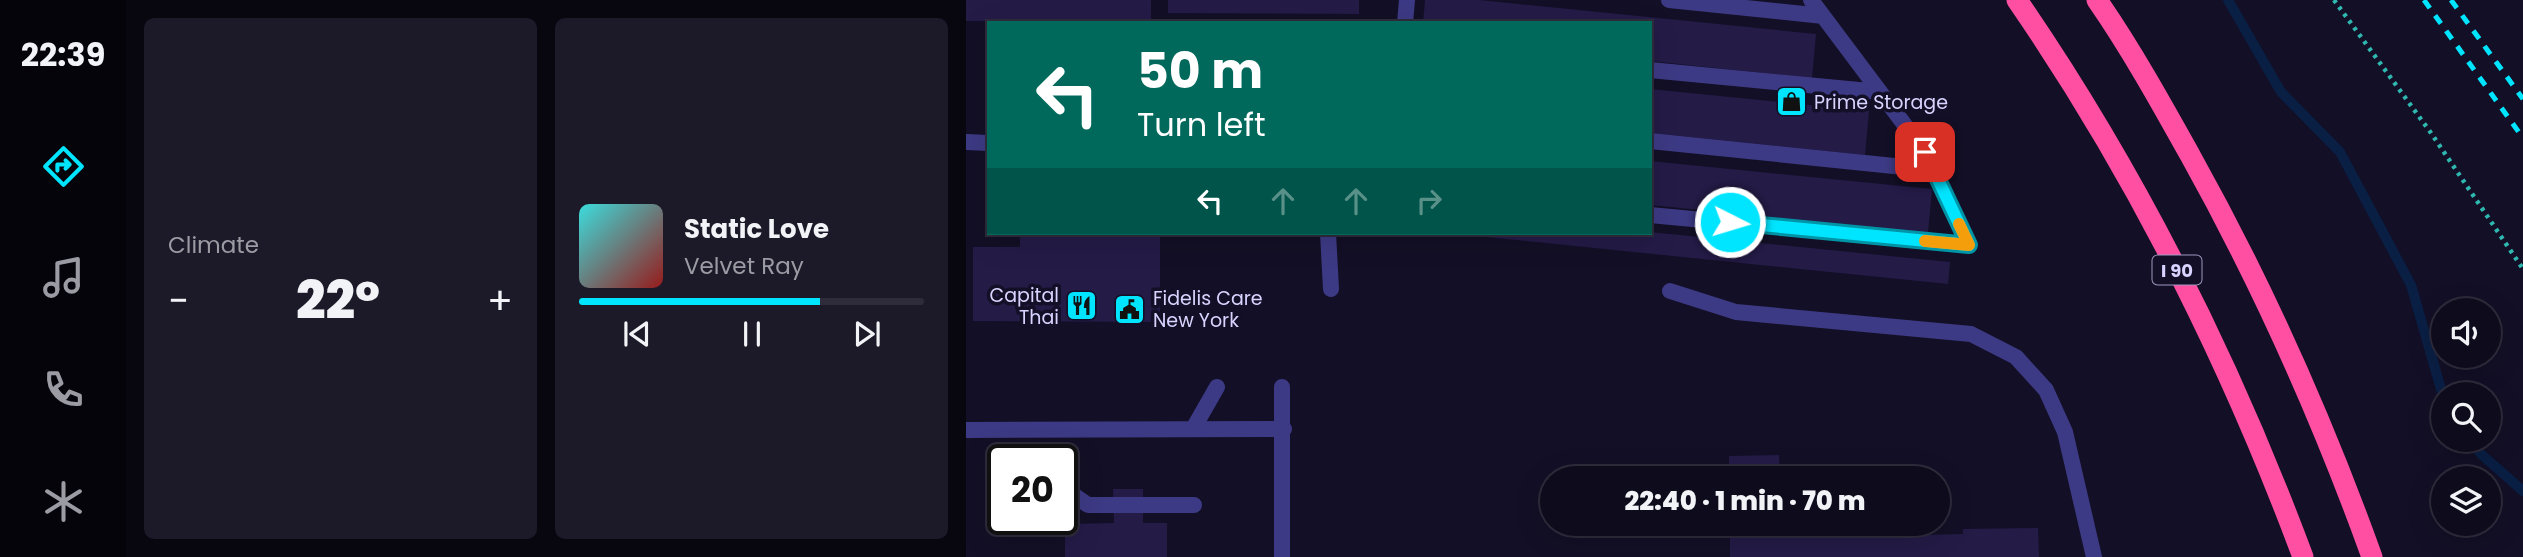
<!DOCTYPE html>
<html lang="en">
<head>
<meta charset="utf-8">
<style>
	:root { --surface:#0e0b1c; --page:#1c1929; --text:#f1f3f6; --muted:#9b9ba3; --line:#2e2b3b; --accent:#00e5ff }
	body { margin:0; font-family:Poppins,sans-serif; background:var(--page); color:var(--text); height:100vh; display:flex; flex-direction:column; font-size:26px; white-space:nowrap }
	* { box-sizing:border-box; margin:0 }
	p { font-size:23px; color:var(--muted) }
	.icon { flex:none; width:38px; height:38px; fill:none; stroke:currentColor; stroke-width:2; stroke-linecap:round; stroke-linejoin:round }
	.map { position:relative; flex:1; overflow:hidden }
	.panel { display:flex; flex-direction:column; gap:18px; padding:18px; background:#08060f; width:840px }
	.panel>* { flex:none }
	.guide { position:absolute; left:21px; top:21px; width:665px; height:214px; border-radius:0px; box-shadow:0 7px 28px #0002,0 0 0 2px var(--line); background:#00695c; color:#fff; overflow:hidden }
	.tools { position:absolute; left:1465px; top:298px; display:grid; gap:14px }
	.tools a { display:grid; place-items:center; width:70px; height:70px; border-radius:50%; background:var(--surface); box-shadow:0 7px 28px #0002,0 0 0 2px var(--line); font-size:35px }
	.speed { position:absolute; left:21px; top:444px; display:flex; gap:14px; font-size:35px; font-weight:700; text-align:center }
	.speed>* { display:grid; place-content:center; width:91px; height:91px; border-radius:50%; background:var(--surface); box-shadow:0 7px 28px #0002,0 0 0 2px var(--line); line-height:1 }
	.speed .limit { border:4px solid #111; border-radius:10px; background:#fff; color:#111 }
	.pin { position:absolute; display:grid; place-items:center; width:60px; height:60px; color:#fff; margin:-30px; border-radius:14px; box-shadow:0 4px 10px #0006 }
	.me { position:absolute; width:77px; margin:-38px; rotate:95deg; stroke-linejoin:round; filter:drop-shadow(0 0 5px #0008) }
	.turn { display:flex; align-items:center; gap:24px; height:147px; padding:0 35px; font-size:32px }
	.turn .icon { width:91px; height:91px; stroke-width:2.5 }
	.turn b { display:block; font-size:49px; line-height:60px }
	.lanes { display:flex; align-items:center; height:66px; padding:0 35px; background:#0003; justify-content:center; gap:35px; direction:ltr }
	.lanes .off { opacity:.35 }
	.big { font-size:52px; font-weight:800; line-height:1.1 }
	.panel .widget { flex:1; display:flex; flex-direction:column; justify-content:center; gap:10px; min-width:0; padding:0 24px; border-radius:10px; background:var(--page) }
	.song { display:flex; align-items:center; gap:21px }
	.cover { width:84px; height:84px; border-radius:10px; background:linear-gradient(135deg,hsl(180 70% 55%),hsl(0 70% 35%)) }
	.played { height:7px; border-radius:4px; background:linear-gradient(90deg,var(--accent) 70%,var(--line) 70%) }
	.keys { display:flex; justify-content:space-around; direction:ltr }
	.heat { display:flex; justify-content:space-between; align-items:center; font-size:38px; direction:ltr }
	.panel .tiles { flex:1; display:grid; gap:18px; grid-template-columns:repeat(2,1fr) }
	.trip { position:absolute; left:574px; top:466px; width:410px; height:70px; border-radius:35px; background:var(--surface); box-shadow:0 7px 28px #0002,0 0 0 2px var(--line); font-weight:800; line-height:70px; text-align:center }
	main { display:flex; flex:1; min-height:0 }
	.menu { display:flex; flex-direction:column; width:126px; justify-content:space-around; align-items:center; background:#06040b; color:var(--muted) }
	.menu .icon { width:49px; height:49px }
	.menu .current { color:var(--accent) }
	.menu b { font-size:32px; color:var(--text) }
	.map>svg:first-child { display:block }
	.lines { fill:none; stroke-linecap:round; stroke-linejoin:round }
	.stream { stroke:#0a1f44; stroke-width:10 }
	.building { fill:#241b47 }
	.path { stroke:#2fb8b0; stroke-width:4.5; stroke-dasharray:3.5 5; stroke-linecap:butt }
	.lane { stroke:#3d3a85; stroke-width:16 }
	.highway { stroke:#ff4fa3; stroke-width:21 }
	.rail { stroke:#00e5ff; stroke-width:5; stroke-dasharray:10 9; stroke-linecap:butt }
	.route-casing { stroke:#0095a6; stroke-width:18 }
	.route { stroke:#00e5ff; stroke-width:12 }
	.slow { stroke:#f59e0b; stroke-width:12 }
	.labels { text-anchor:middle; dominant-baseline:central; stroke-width:7; stroke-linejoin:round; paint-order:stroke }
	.shield { fill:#130f26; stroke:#9e99be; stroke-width:2 }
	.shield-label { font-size:18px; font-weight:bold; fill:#d9d4ff }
	.poi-label { font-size:19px; fill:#d9d4ff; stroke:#130f26; text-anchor:start }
</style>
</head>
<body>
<main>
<nav class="menu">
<b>22:39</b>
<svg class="icon current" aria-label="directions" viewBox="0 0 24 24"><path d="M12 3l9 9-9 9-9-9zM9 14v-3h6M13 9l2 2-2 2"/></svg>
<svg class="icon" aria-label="music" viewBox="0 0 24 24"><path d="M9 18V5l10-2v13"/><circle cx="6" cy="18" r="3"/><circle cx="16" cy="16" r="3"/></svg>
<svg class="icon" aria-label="phone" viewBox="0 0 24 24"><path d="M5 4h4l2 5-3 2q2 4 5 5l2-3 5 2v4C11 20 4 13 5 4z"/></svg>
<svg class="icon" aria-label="climate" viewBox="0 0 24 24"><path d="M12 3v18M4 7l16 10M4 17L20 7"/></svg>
</nav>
<section class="panel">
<div class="tiles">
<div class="widget"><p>Climate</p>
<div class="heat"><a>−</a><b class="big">22°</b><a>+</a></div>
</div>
<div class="widget">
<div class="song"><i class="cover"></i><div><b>Static Love</b><p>Velvet Ray</p></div></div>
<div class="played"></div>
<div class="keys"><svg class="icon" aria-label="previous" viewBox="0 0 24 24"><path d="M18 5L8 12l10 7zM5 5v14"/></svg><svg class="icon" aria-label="pause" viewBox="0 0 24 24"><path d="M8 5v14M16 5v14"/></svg><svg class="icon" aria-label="next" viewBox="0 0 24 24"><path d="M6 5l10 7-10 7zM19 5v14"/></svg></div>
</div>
</div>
</section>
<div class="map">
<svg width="1557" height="557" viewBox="0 0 1557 557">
	<rect width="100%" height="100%" fill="#130f26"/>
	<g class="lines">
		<path class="stream" d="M1262,0L1315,92L1374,152L1445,285L1477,396
			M1502,439L1516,455L1557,491"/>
	</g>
	<path class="building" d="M0,0H185V20L0,21Z
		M202,0H393V14L202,13Z
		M459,0H513L850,34L846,78L684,61V23H457Z
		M684,89L903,111L899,155L684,133Z
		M684,161L966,189L962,233L684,205Z
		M684,232L984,262L982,284L520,237V233Z
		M54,233H194V322L7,321V247H54Z
		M813,455L814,478H763V456Z
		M147,489H177V523H201V557H99V524L148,523Z
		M764,523H815L816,538L997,534V529L1072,528L1073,557H764Z"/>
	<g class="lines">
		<path class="path" d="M1368,0L1465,133L1557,269"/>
		<path class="lane" d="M703,0L857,16
			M439,23L441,0
			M684,70L914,92
			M684,141L967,170
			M0,142L23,143
			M684,215L1003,245L959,152L845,0
			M362,233L365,289
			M704,291L770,312L1005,334L1050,357L1080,390L1099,432L1128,557
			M316,387V557
			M227,429L251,387
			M0,430L318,429
			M96,487L122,505H228"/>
		<path class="highway" d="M1051,0C1170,173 1264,361 1337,557
			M1131,0C1165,49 1195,103 1224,155C1296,284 1356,418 1406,557"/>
		<path class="rail" d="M1458,0L1557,138
			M1485,0L1557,99"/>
	</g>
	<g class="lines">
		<defs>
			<path id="route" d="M764,222L1003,245L959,152"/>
		</defs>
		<use href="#route" class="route-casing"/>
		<use href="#route" class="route"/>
		<path class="slow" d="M959,241L1003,245L993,224"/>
	</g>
	<defs>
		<symbol id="shop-square" viewBox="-11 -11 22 22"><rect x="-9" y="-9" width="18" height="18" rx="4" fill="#00e5ff" stroke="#130f26"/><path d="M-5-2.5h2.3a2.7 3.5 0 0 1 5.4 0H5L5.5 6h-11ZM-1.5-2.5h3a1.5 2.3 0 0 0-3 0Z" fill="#111"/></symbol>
		<symbol id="restaurant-square" viewBox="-11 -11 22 22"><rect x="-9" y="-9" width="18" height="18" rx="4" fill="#00e5ff" stroke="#130f26"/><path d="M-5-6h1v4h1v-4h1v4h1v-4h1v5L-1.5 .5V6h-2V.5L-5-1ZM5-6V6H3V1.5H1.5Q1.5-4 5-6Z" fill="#111"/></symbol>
		<symbol id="civic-square" viewBox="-11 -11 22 22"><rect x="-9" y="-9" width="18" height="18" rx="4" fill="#00e5ff" stroke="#130f26"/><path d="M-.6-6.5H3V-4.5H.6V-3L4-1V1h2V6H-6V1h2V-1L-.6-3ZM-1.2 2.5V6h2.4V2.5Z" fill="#111"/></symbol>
	</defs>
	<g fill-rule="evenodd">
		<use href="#shop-square" x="808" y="84" width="35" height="35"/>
		<use href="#restaurant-square" x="98" y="288" width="35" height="35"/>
		<use href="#civic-square" x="146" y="292" width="35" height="35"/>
	</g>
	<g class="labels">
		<rect class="shield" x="1186.5" y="255.5" width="49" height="29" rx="5"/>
		<g class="shield-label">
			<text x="1211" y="270">I 90</text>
		</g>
		<g class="poi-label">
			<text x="848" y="102">Prime Storage</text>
			<text x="93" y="295" text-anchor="end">Capital<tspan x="93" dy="22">Thai</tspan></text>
			<text x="187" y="298">Fidelis Care<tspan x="187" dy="22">New York</tspan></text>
		</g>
	</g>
</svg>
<div class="tools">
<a><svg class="icon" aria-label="sound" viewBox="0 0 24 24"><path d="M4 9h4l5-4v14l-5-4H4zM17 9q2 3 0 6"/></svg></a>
<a><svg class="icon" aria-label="search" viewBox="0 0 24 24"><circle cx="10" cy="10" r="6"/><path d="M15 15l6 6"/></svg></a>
<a><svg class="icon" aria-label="layers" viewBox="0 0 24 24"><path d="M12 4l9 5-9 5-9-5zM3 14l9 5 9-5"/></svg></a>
</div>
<div class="speed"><div class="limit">20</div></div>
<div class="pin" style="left:959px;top:152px;background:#d93025"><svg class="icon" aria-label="arrive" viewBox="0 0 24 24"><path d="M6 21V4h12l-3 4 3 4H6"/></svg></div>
<svg class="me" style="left:764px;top:222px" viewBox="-20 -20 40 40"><circle r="17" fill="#00e5ff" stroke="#fff" stroke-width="3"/><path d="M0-11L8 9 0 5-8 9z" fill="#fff"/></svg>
<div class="trip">22:40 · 1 min · 70 m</div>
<div class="guide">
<div class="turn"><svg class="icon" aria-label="left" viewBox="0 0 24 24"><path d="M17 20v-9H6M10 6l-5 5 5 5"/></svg><div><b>50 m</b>Turn left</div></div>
<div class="lanes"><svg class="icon" aria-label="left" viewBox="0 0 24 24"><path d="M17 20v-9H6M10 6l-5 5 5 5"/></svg><svg class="icon off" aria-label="ahead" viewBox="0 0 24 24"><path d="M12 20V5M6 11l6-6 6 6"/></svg><svg class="icon off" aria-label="ahead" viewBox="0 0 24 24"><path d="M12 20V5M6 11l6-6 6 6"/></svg><svg class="icon off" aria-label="right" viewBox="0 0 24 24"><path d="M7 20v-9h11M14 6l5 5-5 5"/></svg></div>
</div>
</div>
</main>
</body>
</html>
